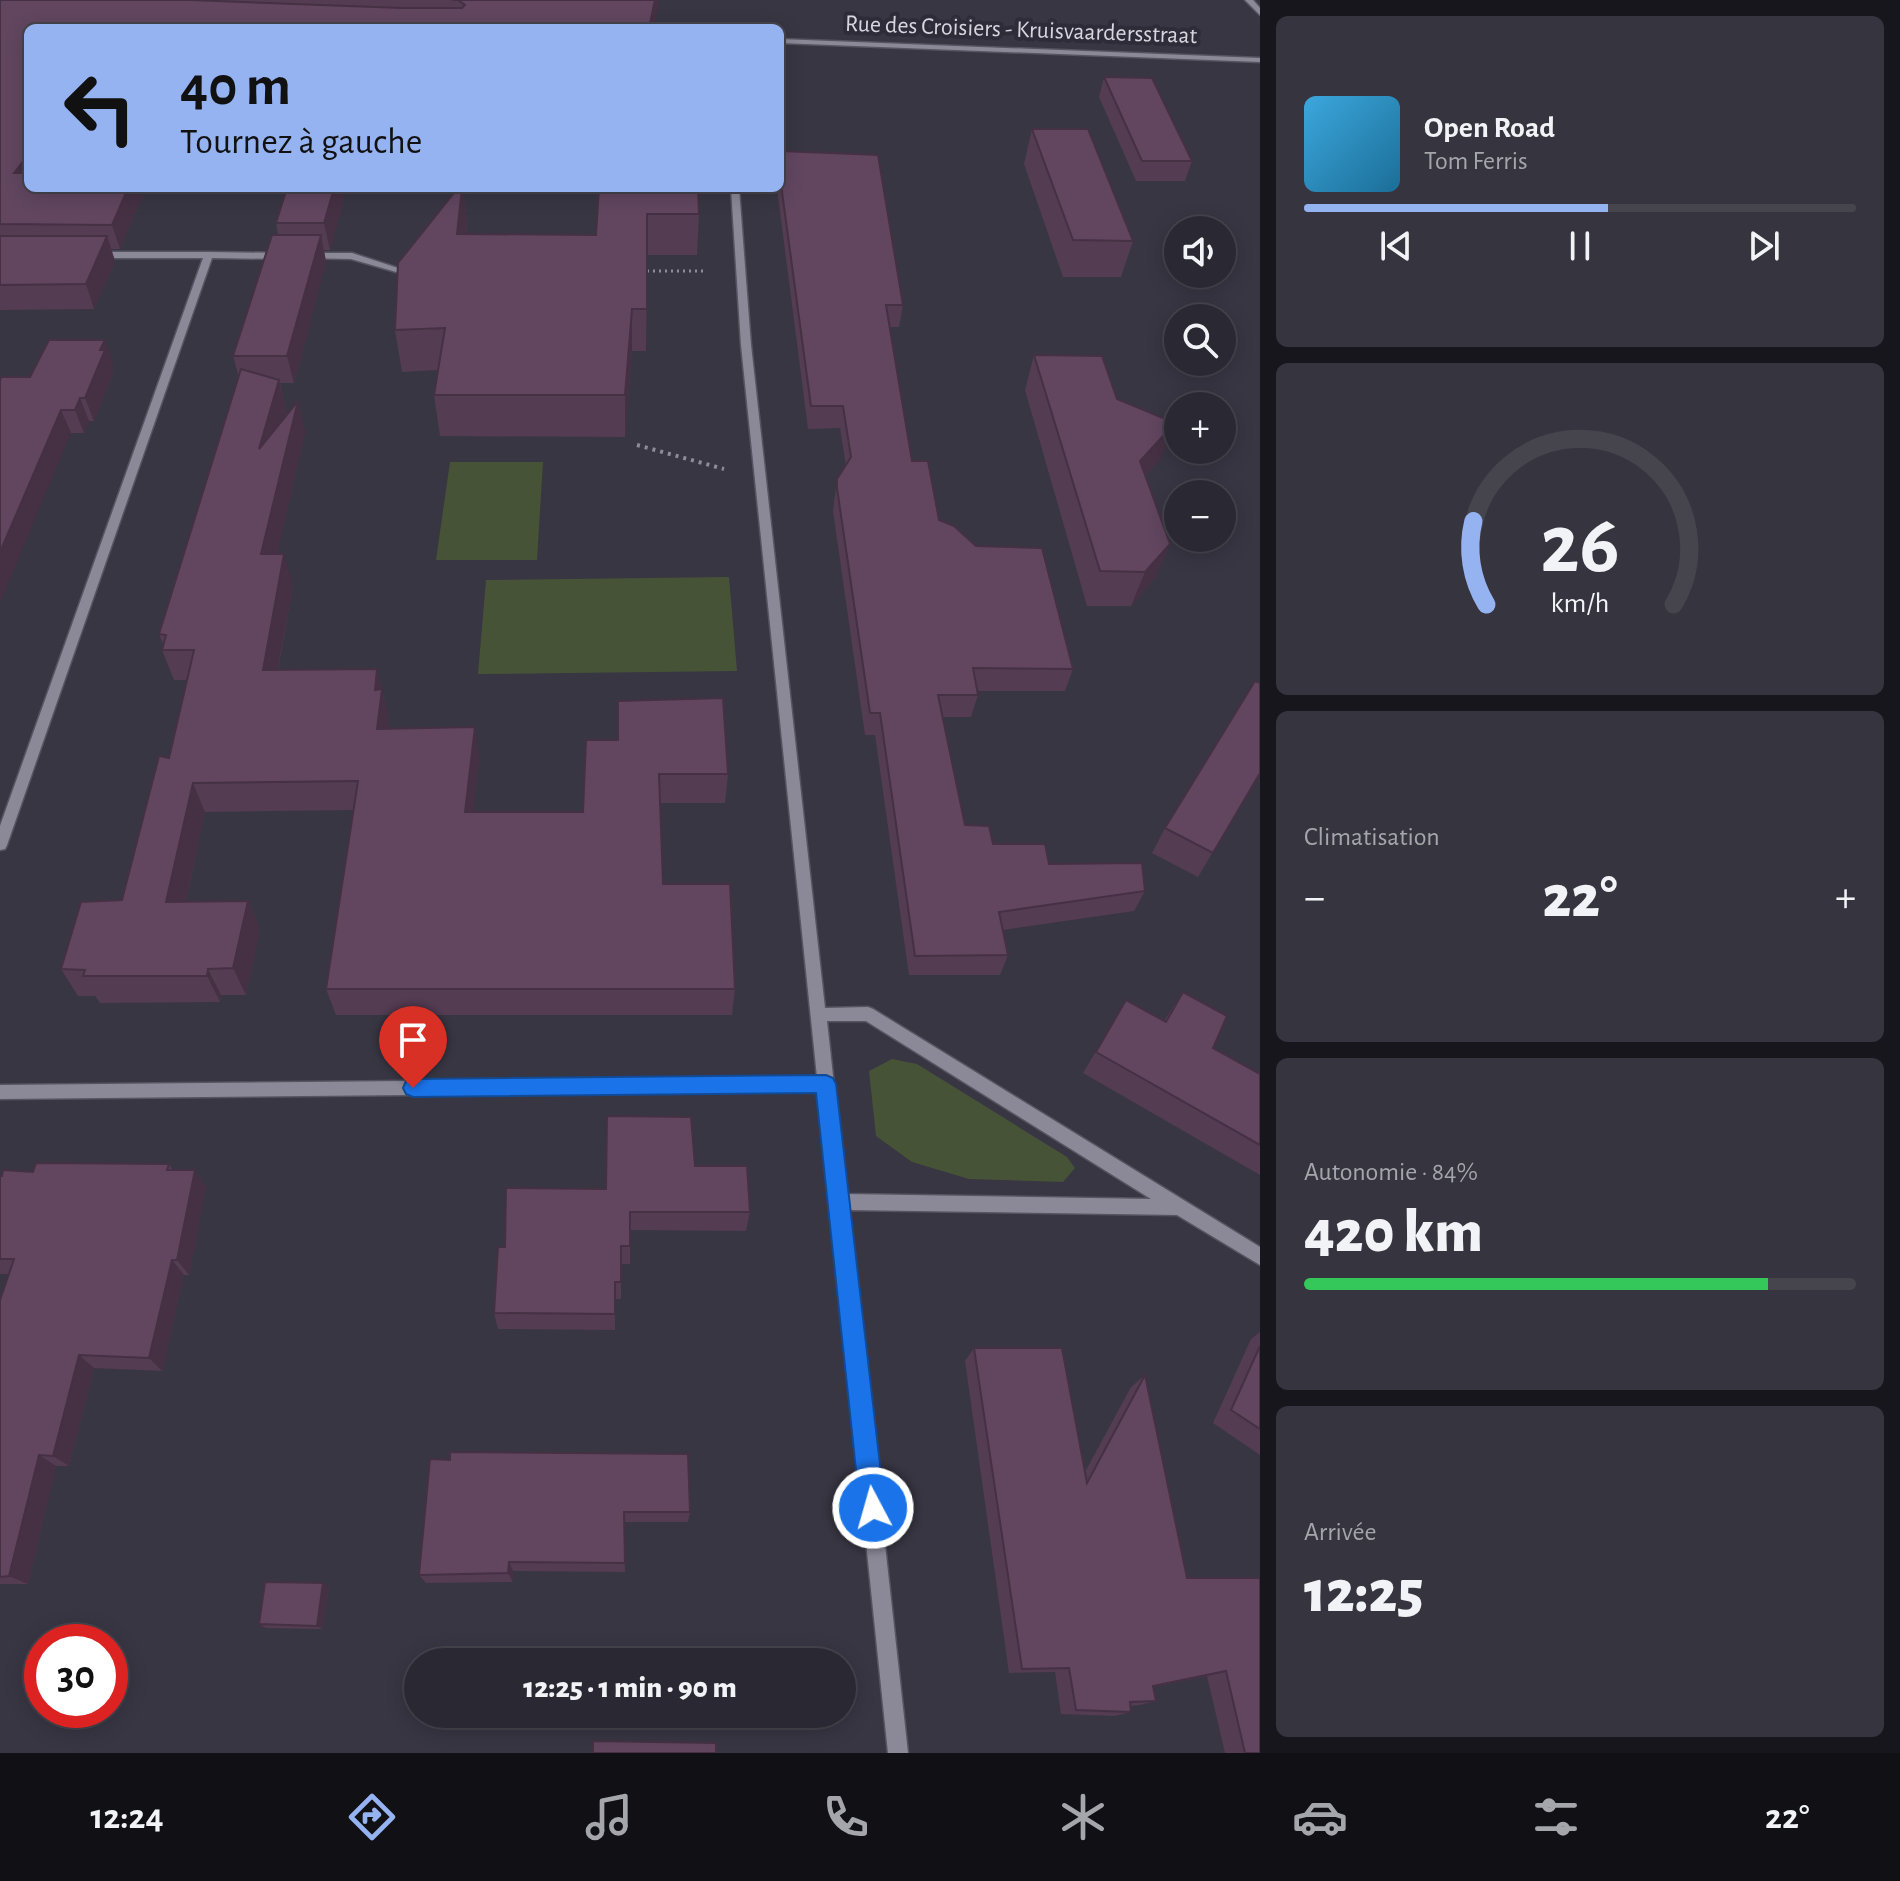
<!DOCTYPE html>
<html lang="fr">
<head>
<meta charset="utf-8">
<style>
	:root { --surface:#2a2832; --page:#36343e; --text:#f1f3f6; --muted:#a5a6ac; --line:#46444d; --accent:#95b2f1 }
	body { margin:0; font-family:"Alegreya Sans",sans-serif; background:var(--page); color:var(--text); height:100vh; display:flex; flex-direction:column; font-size:30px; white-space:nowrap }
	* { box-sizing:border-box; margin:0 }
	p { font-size:26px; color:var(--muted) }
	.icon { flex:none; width:44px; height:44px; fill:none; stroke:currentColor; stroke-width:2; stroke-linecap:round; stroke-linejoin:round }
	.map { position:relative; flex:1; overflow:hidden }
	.details { display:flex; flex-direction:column; gap:16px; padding:16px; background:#17161c; width:640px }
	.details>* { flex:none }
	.top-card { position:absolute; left:24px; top:24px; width:760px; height:168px; border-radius:12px; box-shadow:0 4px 20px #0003,0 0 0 2px var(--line); background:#95b2f1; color:#111; overflow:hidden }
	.fabs { position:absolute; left:1164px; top:216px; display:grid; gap:16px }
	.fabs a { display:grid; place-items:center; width:72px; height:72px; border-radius:50%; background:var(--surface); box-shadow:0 4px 20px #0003,0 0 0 2px var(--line); font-size:40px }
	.speed { position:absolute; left:24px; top:1624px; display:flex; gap:16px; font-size:40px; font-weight:700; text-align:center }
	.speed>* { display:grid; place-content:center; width:104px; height:104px; border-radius:50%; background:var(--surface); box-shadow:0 4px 20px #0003,0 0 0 2px var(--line); line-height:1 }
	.speed .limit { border:12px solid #d22; background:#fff; color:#111 }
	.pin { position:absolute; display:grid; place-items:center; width:68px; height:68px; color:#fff; margin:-82px -34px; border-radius:50% 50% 50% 0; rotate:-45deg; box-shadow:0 0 8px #0007 }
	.pin .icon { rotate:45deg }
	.me { position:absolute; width:88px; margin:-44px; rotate:354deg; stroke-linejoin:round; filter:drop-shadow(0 0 6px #0008) }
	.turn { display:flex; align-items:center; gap:28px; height:168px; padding:0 24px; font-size:36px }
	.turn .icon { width:104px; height:104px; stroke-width:2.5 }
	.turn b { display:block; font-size:56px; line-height:68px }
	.big { font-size:60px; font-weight:800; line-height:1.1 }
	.details .widget { flex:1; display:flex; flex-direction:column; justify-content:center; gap:12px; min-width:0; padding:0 28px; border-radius:12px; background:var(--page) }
	.details .dial { align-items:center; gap:0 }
	.dial svg { height:208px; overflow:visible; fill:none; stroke:var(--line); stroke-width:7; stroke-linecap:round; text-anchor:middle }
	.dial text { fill:var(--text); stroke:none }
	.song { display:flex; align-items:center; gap:24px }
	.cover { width:96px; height:96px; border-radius:12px; background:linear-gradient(135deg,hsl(200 70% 55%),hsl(200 70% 35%)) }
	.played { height:8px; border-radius:4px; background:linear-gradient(90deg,var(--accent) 55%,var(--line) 55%) }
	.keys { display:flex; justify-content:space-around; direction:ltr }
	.heat { display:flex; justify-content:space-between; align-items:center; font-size:44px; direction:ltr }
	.charge { height:12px; border-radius:6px; background:linear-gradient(90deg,#34c759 84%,var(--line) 0) }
	.trip { position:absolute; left:404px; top:1648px; width:452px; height:80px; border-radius:40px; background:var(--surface); box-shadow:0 4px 20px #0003,0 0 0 2px var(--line); font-weight:800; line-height:80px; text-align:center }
	.menu { display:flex; height:128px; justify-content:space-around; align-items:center; background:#111014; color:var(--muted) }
	.menu .icon { width:56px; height:56px }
	.menu .current { color:var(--accent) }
	.menu b { font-size:36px; color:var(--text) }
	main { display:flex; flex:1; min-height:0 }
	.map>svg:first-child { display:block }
	.green { fill:#475337 }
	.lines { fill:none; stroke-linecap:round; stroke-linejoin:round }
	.minor-casing { stroke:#565460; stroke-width:3 }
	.path-far1 { stroke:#8e8c97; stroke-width:3; stroke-dasharray:2 4; stroke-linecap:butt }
	.path { stroke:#8e8c97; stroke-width:4; stroke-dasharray:3 5; stroke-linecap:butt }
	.minor { fill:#8b8998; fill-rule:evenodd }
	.wall { fill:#543c53 }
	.shaded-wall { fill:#453143 }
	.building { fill:#624660; stroke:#453143; stroke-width:2 }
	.route { fill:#1a73e8; stroke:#114b97; stroke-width:2 }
	.labels { text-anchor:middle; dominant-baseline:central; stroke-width:8; stroke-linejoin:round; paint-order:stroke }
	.far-street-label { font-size:24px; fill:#d7d6df; stroke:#2e2c38 }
</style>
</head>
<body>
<main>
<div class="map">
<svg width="1260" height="1753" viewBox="0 0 1260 1753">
	<rect width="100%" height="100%" fill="#383643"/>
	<path class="green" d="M450,462H543L537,560H436Z
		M729,577L737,671L478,674L486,580Z
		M892,1059L917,1064L1067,1157L1075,1168L1063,1182L969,1179L912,1162L876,1136L869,1071Z"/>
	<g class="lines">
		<defs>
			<path id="minor" d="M1245,0H1253L1260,8V15Z
				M780,39L1260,58V62L780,43Z
				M731,188H739L751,345L825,1008L868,1007L873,1009L1260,1247V1265L1177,1215L848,1210L908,1753H888L819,1091L0,1099V1085L817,1077L741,345ZM827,1021H866L1151,1199L846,1194Z
				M209,252L282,253L287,256L282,259L212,258L7,845L5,849L0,850V826L203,258H95L90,255L95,252Z
				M307,253H352L401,269L396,272L351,259L304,258V254Z"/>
		</defs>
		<use href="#minor" class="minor-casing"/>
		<path class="path-far1" d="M641,271H707"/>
		<path class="path" d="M637,445L724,469"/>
		<use href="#minor" class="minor"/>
	</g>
	<path class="wall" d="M0,0H658V8L28,28V188H139L142,198L120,249H111L115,261L94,309L0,310Z
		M1104,77L1192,161L1185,181H1136L1099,97Z
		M1032,129L1133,241L1121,277H1063L1024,164Z
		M780,151L903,305L899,327H889L912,461L939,520L1073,669L1065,691H977L978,695L971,717H942L965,825L993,844L1049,864L1145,891L1134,911L1003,930L1008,955L1000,975H909L875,735H865L833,511L837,479L846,466L840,428L808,429L777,188H780Z
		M458,188H463L467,224L466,234L596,235L599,188L699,214L697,255H647L646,351H632L625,437L440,436L434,395L438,370L402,372L395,330Z
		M344,198L330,250H324L326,262L294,383H280L286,411L285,417L298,401L305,432L277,554L293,585L278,670L377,669L389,719L388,729L479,757L473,812H583L586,740L728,774L725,803H660L663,884L735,989L732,1015H336L326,989L354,810L205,812L186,902L248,901L260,929L246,995H221L220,1002L100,1003L95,996H78L61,969L122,900L169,758L187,680H174L162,650L163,644L159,634L239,378L233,356L278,235L276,223Z
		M1034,355L1117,399L1161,458L1145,476L1170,544L1155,578L1131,606H1087L1025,390Z
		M113,363L111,367L113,373L94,421H89L84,433H71L30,377Z
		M1260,773L1198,877L1152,853L1165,828Z
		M1183,992L1213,1048L1260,1074V1175L1083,1073L1126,1000L1164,1021Z
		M169,1164L173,1170H195L206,1187L189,1275H184L162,1371L94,1368L69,1466H56L28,1584H0V1300L9,1274H0V1176L33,1172Z
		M695,1166L750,1212L746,1231L630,1230V1264H621V1299H615V1330L498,1329L494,1313L505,1247L606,1189Z
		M1260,1332V1455L1213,1423L1251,1339Z
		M974,1348L1085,1472L1131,1387L1145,1375L1187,1578L1260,1753H1225L1207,1676L1153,1687L1156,1701L1140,1705L1130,1706L1131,1712L1115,1716L1061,1714L1055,1672L1009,1673L965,1361Z
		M430,1459L690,1512L688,1522H624L625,1572L513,1571V1582L426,1583L419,1575Z
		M329,1587L322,1629L266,1628L259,1624Z"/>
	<path class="shaded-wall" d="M655,0H658V8L654,28H649Z
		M28,155V188L14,173Z
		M128,188H139L142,198L120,249L112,225Z
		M334,188H342L344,198L330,250L324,223Z
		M462,188H463L467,224L461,275L457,234Z
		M321,235L326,262L294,383L287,356Z
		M107,236L115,261L94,309L86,284Z
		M632,309V351L625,437V395Z
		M105,340L113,363L111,367L113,373L94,421L85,398Z
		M279,380L286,411L268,480L259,449Z
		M80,398L89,421L84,433L75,410Z
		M298,401L305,432L270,585L261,554Z
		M61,410L71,433L0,603V552Z
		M1175,423L1161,458L1127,496L1140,461Z
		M1170,544L1155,578L1131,606L1145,572Z
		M284,554L293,585L272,700L263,670Z
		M377,669L389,719L384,759L377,729L375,690Z
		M475,727L479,757L470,841L465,812Z
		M193,783L205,812L180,929L166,902Z
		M248,901L260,929L246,995L233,968Z
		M208,969L221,995L220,1002L207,976Z
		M195,1170L206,1187L189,1275L177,1260Z
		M172,1260L184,1275L162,1371L149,1358Z
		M79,1355L94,1368L69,1466L53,1456Z
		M39,1455L56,1466L28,1584L9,1576Z
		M509,1562L513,1571V1582L508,1573Z
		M323,1583L329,1587L322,1629L317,1626Z"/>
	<path class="building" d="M0,0H190L401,8H462L465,5L458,0H452H655L649,28H28V155L14,173H28V188H128L112,225L0,224Z
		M1104,77L1152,78L1192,161H1142Z
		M1032,129H1088L1133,241L1073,240Z
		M780,151L878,155L903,305H886L912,461H928L939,520L954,526L976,546L1042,548L1073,669L973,668L978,695H938L965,825L989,826L993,844H1045L1049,864L1142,863L1145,891L999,912L1008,955L915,956L880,713H870L837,488V479L851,457L843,406H811L780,177Z
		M287,188H334L324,223H276Z
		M458,188H462L457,234L596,235L599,188H698L699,214H647V309H632L625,395H434L445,328L395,330L398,263Z
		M272,235H321L287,356H233Z
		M0,236H107L86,284L0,285Z
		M49,340H105L100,350H105L85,398H80L75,410H61L0,552V381L1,377H30Z
		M1034,355L1102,356L1117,399L1175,423L1140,461L1170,544L1145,572L1100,571Z
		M241,369L279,380L259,449L298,401L261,554H284L263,670L377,669L375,690L382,689L377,729L475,727L465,812H583L586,740H618V701L723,698L728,774H659L663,884H730L735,989H326L358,781L193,783L166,902L248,901L233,968L208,969L207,976H83L85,970L61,969L81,902L122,900L159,756L169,758L194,650H162L166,635L159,634Z
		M1255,681L1260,683V773L1213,853L1165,828Z
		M1183,992L1227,1016L1213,1048L1260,1074V1145L1096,1052L1126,1000L1166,1022Z
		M607,1116L691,1117L695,1166H747L750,1212H630V1246H621V1282H615V1314L494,1313L498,1247H505L506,1188L606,1189Z
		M36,1163L169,1164L167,1170H195L177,1260H172L149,1358L79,1355L53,1456L39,1455L9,1576L0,1577V1300L14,1259H0V1176H2L3,1170L33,1172Z
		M1260,1346V1429L1231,1410Z
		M974,1348H1062L1087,1483L1145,1375L1187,1578H1260V1753H1245L1226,1671L1153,1686L1156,1701L1130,1702L1131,1712L1076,1710L1069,1668L1022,1669Z
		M450,1452L688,1454L690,1512H624L625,1563L509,1562L508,1573L419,1575L430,1459L450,1460Z
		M265,1582L323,1583L317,1626L259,1624Z
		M593,1741L716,1743V1753H593Z"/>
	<path class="route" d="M826,1075L833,1078L836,1084L885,1508L881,1517L873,1520L864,1517L860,1508L816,1093L413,1097L406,1094L403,1088L406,1081L413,1079Z"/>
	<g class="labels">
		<g class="far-street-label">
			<text transform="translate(1021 30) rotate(2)">Rue des Croisiers - Kruisvaardersstraat</text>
		</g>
	</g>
</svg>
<div class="fabs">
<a><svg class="icon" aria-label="sound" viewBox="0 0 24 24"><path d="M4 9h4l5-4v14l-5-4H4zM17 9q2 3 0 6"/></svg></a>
<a><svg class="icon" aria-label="search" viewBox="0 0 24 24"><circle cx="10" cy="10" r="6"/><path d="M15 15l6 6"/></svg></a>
<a>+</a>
<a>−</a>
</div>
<div class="speed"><div class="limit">30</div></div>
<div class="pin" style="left:413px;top:1088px;background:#d93025"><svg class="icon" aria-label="arrive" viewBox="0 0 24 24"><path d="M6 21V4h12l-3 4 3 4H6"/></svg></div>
<svg class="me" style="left:873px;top:1508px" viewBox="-20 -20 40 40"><circle r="17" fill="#1a73e8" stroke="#fff" stroke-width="3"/><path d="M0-11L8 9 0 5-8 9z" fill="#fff"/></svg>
<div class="trip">12:25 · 1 min · 90 m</div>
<div class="top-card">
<div class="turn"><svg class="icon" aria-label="left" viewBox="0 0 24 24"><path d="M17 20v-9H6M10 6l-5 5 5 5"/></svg><div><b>40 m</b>Tournez à gauche</div></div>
</div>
</div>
<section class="details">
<div class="widget">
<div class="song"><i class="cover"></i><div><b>Open Road</b><p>Tom Ferris</p></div></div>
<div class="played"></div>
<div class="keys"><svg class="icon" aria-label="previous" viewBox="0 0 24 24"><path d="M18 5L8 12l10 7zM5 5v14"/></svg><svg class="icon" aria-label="pause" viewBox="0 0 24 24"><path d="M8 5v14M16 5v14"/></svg><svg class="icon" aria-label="next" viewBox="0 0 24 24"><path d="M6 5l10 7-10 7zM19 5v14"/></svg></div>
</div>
<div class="widget dial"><svg viewBox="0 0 100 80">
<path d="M14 69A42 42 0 1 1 86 69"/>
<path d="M14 69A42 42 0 0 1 9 37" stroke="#95b2f1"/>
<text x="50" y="56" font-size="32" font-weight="700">26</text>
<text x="50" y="72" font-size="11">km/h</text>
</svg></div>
<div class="widget"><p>Climatisation</p>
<div class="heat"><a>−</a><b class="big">22°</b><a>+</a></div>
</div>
<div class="widget"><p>Autonomie · 84%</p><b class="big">420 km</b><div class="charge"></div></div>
<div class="widget"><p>Arrivée</p><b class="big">12:25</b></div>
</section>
</main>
<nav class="menu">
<b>12:24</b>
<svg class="icon current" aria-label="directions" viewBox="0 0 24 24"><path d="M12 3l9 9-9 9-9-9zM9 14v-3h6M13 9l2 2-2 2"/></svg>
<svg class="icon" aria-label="music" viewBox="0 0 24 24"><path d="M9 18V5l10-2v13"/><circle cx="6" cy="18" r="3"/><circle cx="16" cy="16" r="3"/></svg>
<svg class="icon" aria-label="phone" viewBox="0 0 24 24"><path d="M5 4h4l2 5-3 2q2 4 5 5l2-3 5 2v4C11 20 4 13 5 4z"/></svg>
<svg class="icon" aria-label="climate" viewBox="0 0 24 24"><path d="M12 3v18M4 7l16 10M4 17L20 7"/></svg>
<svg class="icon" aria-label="car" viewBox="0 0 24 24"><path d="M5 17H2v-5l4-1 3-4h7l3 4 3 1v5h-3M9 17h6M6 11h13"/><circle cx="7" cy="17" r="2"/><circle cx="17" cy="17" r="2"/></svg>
<svg class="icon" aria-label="filters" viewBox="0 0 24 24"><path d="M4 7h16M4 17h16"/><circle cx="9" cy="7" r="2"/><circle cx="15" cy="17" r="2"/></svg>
<b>22°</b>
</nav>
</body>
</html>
